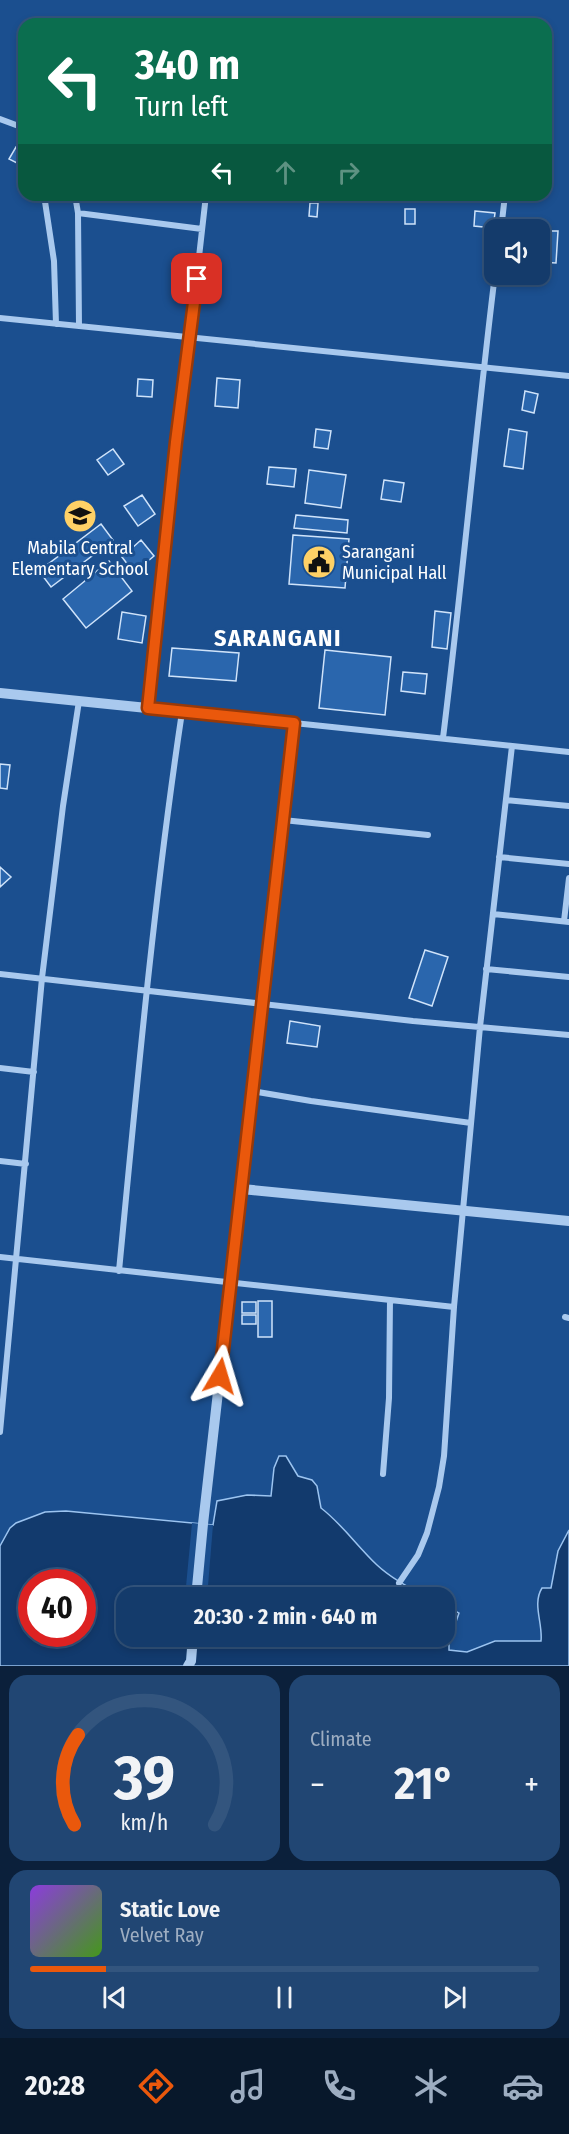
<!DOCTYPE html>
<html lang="en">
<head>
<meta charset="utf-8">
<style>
	:root { --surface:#143b6b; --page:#214673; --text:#f1f3f6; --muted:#9dadc1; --line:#33557e; --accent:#ea580c }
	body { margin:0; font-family:"Fira Sans Condensed",sans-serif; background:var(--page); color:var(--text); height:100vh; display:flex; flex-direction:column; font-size:22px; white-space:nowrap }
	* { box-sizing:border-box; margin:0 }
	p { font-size:20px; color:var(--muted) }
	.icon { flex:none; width:33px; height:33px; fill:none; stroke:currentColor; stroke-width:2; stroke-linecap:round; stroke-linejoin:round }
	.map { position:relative; height:1666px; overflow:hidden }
	.side { display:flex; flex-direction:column; gap:9px; padding:9px; background:#0b203b; flex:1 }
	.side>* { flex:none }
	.hud { position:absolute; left:18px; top:18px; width:534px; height:183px; border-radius:18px; box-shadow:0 3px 9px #0003,0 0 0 2px var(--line); background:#0b6e4f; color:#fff; overflow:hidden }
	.fabs { position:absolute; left:484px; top:219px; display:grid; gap:12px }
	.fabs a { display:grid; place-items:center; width:66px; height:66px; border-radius:12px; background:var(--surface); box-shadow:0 3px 9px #0003,0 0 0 2px var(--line); font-size:30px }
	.speed { position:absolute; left:18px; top:1569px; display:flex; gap:12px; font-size:30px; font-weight:700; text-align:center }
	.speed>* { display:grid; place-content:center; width:78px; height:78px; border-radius:50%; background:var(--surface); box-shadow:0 3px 9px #0003,0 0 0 2px var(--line); line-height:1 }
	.speed .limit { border:9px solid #d22; background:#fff; color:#111 }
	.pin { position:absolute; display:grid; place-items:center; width:51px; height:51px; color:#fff; margin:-26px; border-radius:12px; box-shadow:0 3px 9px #0006 }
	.me { position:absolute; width:66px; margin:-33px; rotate:7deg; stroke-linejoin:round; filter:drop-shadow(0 0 4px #0008) }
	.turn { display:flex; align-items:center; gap:21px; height:126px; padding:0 18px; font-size:27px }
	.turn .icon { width:78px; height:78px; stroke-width:2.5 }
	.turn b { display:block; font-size:42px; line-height:51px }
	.lanes { display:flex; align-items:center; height:57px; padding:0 18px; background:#0003; justify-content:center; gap:30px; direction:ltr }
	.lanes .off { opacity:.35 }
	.big { font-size:45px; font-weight:700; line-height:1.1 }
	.side .widget { flex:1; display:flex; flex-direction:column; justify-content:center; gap:9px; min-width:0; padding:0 21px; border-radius:18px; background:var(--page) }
	.side .dial { align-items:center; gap:0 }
	.dial svg { height:156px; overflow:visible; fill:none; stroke:var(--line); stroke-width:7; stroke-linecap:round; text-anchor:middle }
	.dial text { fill:var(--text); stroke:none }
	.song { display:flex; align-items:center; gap:18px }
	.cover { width:72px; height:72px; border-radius:9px; background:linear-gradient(135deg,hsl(270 70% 55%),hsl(100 70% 35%)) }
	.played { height:6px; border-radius:3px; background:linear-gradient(90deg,var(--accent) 15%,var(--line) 15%) }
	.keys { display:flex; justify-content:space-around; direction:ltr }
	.heat { display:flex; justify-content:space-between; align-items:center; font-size:33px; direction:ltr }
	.side .tiles { flex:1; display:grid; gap:9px; grid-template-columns:1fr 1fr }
	.widget:last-child { grid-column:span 2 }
	.trip { position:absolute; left:116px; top:1587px; width:339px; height:60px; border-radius:18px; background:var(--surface); box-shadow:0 3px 9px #0003,0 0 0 2px var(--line); font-weight:700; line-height:60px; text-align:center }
	.dock { display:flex; height:96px; justify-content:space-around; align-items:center; background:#08182b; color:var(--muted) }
	.dock .icon { width:42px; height:42px }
	.dock .selected { color:var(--accent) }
	.dock b { font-size:27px; color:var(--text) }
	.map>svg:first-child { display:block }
	.water { fill:#123a6d; stroke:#9cc4f0; stroke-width:1.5; fill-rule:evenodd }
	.pier { fill:#1b4f8f }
	.building { fill:#2a66ad; stroke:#cfe3fa; stroke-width:1.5 }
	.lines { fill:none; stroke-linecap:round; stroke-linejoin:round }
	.minor { stroke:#a9c9ee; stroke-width:6 }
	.tertiary { stroke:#a9c9ee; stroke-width:10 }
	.route-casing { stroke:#983908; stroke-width:15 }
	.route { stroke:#ea580c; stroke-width:10 }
	.labels { text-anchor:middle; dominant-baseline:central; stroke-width:6; stroke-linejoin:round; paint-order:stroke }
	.poi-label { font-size:18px; fill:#fff; stroke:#1b4f8f }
	.district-label { font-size:24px; font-weight:bold; letter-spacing:1.5px; fill:#fff; stroke:#1b4f8f }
</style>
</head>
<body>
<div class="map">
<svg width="569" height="1666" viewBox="0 0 569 1666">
	<rect width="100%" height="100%" fill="#1b4f8f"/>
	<path class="water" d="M279,1456H286L298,1476L312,1480L317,1486L321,1508C342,1524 357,1546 377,1565C392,1579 409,1588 428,1597L126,1598V1636H444V1605L459,1613L449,1642V1650L467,1652L495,1641H541C543,1623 532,1604 542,1588H551L558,1551L569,1530V1666H0V1546L10,1528L16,1523L45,1512L66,1511L213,1525L217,1501L247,1495L271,1496L274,1468ZM32,1582H82V1634H32Z"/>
	<path class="pier" d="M192,1523L213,1525L207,1598L185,1597Z"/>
	<path class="building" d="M16,147L24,151V160L21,165L9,159Z
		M310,203H318L317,217L309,216Z
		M405,209H415V224H405Z
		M475,211L495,213L493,228L474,226Z
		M540,231H558L556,263L540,262Z
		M217,378L240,380L238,408L215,406Z
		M138,379L153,380L152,397L137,396Z
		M525,391L538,394L534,413L522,410Z
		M316,429L331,431L328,449L314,447Z
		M509,429L527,432L523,469L504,466Z
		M113,449L124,464L108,475L97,460Z
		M269,467L296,469L294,487L267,484Z
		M309,470L346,475L341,508L305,503Z
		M384,480L404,483L401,502L381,499Z
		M142,495L155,514L138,526L124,506Z
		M296,515L348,520L347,533L294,528Z
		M101,524L113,540L51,587L39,571Z
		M293,535L349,539L345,588L289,584Z
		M141,540L154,556L134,573L122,557Z
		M109,561L132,591L86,628L63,599Z
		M435,611L451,613L447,649L432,647Z
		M122,612L146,616L142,643L118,639Z
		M172,648L239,653L236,681L169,676Z
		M325,650L391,657L385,715L319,708Z
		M403,672L427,674L425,694L401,691Z
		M0,764L10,765L7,789L0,788Z
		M0,867L11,877L0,887Z
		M425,950L448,957L432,1006L409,998Z
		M290,1021L320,1026L317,1047L287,1043Z
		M258,1301H272V1337H258Z
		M242,1302H256V1313H242Z
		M242,1315H256V1324H242Z"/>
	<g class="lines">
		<path class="minor" d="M0,119L24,128
			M44,195L54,261L56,324
			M75,195L78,213L79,326
			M78,213L202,229
			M501,230L505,195
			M0,318L569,376
			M148,708L206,195
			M294,723L569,752
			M443,738C462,584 476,429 495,274
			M506,800L569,806
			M283,820L428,835
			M499,857L569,864
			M493,914L569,922
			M564,921L569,878
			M486,969L569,977
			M0,974L413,1021L569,1035
			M0,1068L34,1072
			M252,1091L311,1101L471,1123
			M0,1161L26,1164
			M0,1257L454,1307
			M119,1271C137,1084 154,898 182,712
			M565,1317L569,1318
			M0,1432L42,978L63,806L79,701
			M383,1474L389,1398L390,1300
			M399,1583L418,1555L427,1533L439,1487L444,1456L454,1307L480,1027L512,746"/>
		<path class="tertiary" d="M0,693L294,723L203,1524L196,1598
			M242,1189L569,1221
			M188,1666L191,1661L193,1636"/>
	</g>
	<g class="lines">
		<defs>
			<path id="route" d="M197,279L176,442L148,708L294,723L220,1376"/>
		</defs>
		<use href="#route" class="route-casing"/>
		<use href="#route" class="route"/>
	</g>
	<defs>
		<symbol id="school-disc" viewBox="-11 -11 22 22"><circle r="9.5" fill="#ffd166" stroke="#1b4f8f"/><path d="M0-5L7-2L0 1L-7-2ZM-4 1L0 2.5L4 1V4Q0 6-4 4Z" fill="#111"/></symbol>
		<symbol id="civic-disc" viewBox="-11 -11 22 22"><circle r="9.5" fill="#ffd166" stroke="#1b4f8f"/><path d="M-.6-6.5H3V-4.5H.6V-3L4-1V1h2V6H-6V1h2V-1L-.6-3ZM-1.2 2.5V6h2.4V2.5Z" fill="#111"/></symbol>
	</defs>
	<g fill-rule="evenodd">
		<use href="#school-disc" x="61" y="497" width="38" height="38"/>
		<use href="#civic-disc" x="300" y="543" width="38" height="38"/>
	</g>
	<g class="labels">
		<g class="poi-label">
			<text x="80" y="548">Mabila Central<tspan x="80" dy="21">Elementary School</tspan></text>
			<text x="342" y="552" text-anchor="start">Sarangani<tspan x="342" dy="21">Municipal Hall</tspan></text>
		</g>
		<g class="district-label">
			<text x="278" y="638">SARANGANI</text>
		</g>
	</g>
</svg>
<div class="fabs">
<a><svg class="icon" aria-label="sound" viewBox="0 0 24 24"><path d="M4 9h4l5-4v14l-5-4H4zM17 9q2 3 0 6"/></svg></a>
</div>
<div class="speed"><div class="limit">40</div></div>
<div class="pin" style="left:197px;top:279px;background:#d93025"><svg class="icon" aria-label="arrive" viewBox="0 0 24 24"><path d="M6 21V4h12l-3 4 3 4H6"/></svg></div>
<svg class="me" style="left:220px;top:1376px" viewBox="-20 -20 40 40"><path d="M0-17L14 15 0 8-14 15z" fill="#ea580c" stroke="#fff" stroke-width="4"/></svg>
<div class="trip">20:30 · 2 min · 640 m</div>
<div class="hud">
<div class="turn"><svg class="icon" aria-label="left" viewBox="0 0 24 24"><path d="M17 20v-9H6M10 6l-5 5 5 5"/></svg><div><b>340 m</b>Turn left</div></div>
<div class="lanes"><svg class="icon" aria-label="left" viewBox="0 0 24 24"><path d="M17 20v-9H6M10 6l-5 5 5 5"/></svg><svg class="icon off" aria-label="ahead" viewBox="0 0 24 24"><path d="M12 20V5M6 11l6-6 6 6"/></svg><svg class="icon off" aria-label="right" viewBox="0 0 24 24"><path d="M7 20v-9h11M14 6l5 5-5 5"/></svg></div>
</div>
</div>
<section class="side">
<div class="tiles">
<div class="widget dial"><svg viewBox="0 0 100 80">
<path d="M14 69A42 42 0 1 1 86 69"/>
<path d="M14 69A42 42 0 0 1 16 23" stroke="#ea580c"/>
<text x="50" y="56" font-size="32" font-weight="700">39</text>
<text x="50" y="72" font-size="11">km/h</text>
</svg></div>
<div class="widget"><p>Climate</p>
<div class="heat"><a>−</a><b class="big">21°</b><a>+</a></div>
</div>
<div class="widget">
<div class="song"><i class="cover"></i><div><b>Static Love</b><p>Velvet Ray</p></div></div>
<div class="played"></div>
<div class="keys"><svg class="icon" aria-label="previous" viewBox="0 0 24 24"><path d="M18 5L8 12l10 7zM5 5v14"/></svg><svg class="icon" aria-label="pause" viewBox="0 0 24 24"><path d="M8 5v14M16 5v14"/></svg><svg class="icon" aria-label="next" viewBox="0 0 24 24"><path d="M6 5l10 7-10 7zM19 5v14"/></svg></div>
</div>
</div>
</section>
<nav class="dock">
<b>20:28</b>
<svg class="icon selected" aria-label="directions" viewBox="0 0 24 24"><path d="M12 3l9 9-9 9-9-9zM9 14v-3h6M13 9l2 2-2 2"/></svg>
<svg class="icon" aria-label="music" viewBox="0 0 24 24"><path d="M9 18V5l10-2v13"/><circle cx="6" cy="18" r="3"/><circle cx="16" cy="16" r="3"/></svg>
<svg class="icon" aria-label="phone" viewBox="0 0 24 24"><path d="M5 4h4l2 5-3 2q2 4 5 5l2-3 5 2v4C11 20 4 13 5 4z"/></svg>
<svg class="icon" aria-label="climate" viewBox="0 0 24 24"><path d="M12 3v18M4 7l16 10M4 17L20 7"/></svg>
<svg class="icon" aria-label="car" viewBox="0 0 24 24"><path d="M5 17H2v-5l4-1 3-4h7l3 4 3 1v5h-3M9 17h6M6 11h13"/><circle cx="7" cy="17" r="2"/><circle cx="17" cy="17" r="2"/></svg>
</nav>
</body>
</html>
